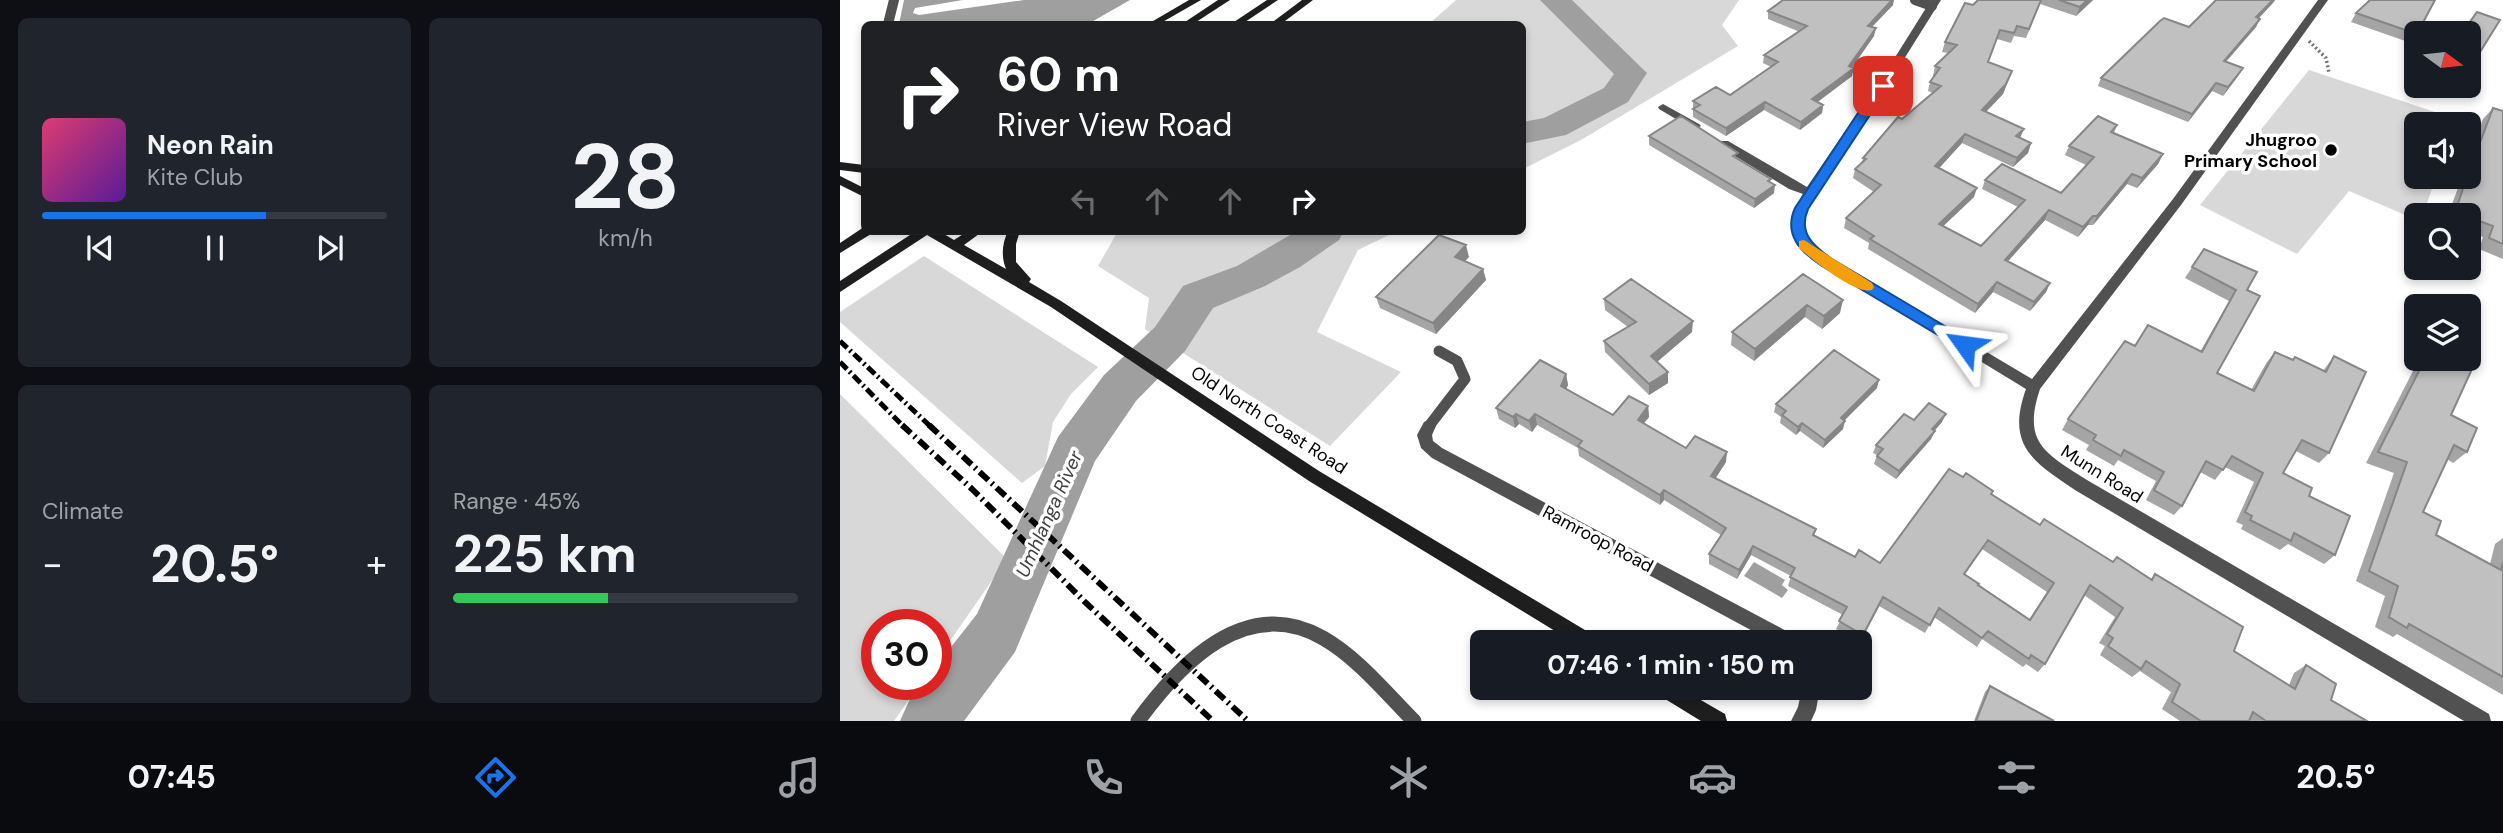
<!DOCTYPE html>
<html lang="en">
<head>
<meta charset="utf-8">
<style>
	:root { --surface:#171b24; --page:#20242c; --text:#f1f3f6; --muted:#9ea1a6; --line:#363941; --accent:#1a73e8 }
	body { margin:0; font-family:"DM Sans",sans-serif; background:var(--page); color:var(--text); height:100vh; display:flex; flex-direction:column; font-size:26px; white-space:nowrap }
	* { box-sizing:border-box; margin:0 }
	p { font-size:23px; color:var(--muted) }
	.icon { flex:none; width:38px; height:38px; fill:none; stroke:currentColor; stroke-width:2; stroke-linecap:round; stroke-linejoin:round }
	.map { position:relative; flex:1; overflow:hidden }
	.panel { display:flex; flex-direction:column; gap:18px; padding:18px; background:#0d0f14; width:840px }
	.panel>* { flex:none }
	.hud { position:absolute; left:21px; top:21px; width:665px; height:214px; border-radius:10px; box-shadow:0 4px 10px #0003; background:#202124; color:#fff; overflow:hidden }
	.needle { width:46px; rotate:105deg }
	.buttons { position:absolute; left:1564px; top:21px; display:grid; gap:14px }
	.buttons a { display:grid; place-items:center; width:77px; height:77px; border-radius:10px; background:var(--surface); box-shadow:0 4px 10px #0003; font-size:35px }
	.speed { position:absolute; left:21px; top:609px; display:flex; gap:14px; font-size:35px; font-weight:700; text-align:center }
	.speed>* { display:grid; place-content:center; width:91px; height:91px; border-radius:50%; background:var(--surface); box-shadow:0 4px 10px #0003; line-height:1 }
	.speed .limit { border:10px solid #d22; background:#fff; color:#111 }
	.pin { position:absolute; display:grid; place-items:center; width:60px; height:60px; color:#fff; margin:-30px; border-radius:14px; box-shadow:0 4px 10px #0006 }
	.me { position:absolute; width:77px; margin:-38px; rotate:301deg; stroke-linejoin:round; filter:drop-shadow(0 0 5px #0008) }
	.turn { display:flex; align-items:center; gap:24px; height:147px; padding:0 21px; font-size:32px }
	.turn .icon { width:91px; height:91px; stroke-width:2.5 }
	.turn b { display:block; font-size:49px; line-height:60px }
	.lanes { display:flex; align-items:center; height:66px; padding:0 21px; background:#0003; justify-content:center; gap:35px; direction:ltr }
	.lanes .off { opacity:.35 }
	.big { font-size:52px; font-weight:700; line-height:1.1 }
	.panel .widget { flex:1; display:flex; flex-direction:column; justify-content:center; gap:10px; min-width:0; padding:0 24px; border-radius:10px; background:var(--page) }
	.panel .dial { align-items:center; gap:0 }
	.dial b { font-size:91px; line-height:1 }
	.song { display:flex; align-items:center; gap:21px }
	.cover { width:84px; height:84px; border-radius:10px; background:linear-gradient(135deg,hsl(340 70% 55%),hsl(270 70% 35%)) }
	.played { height:7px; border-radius:4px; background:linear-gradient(90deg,var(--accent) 65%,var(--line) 65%) }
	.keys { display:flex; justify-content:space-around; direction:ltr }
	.heat { display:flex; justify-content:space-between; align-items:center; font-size:38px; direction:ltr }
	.charge { height:10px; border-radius:5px; background:linear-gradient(90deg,#34c759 45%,var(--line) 0) }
	.panel .tiles { flex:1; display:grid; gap:18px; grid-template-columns:repeat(2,1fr) }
	.trip { position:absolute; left:630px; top:630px; width:402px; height:70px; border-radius:10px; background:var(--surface); box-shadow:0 4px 10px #0003; font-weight:700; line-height:70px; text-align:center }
	.dock { display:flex; height:112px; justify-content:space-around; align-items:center; background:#090b0e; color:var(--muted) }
	.dock .icon { width:49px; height:49px }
	.dock .selected { color:var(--accent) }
	.dock b { font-size:32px; color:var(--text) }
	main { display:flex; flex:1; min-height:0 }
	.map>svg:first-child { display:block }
	.green { fill:#d8d8d8 }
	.water { fill:#9f9f9f }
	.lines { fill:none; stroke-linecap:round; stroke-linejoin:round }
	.river { fill:#9f9f9f; fill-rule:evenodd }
	.path { stroke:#737373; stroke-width:3.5; stroke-dasharray:2 2.5; stroke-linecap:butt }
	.lane-far2 { stroke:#515151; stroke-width:10 }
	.lane-far1 { stroke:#515151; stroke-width:11 }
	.lane { stroke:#515151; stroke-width:15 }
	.street { fill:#515151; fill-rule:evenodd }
	.secondary { fill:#1e1e1e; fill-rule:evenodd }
	.rail-far1 { stroke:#000; stroke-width:5; stroke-dasharray:10 3.5 2 3.5; stroke-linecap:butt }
	.rail { stroke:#000; stroke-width:6; stroke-dasharray:12 4.5 2 4.5; stroke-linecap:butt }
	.wall { fill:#a5a5a5; fill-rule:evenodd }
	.shaded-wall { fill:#868686 }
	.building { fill:#c0c0c0; stroke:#868686; stroke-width:2; fill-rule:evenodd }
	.route { fill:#1a73e8; stroke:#114b97; stroke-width:2 }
	.slow { fill:#f59e0b }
	.poi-dot { fill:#000; stroke:#fff; stroke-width:2.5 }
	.labels { text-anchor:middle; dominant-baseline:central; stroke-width:7; stroke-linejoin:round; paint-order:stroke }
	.poi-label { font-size:18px; font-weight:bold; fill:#000; stroke:#fff; text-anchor:end }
	.street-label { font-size:18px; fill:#000; stroke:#fff }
	.water-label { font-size:19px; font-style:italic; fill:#404040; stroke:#fff }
</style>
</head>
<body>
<main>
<section class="panel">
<div class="tiles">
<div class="widget">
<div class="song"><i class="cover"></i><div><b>Neon Rain</b><p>Kite Club</p></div></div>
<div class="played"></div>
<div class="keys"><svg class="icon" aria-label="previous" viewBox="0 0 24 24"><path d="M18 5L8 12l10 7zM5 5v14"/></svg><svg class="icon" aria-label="pause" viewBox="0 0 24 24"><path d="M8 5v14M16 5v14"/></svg><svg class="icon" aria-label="next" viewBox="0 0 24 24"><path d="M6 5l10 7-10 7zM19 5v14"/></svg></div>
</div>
<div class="widget dial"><b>28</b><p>km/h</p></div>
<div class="widget"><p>Climate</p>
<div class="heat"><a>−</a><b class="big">20.5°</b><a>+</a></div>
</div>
<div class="widget"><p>Range · 45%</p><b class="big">225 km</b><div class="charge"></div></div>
</div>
</section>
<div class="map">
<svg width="1663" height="721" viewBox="0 0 1663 721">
	<rect width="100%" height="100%" fill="#fff"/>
	<path class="green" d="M616,0H899L882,25L898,46L741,140L683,169L682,24H589Z
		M1469,70L1616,119L1614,124H1577V177H1596L1583,215H1577V220L1509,191L1457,254L1360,205Z
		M278,231H355L362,234L366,231H557L518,250L477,332L561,372L490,446L305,329L309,298L258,266Z
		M84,256L258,367L231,394L213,422L205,466L182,483L0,322V312Z
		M0,394L167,559L96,661V625H37V684H80L54,721H0Z"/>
	<path class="water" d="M64,0H123L75,8L73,13L79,15L184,0H290L248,24H59Z
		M914,562L945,580L942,585L948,590L942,598L904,576Z"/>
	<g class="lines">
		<path class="river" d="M700,0H732L807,73L788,102L726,135L682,144V122L704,118L764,88L774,74Z
			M457,231H504L499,240L460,267L425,286L373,308L345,351L296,401L255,461L175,652L124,721H60L69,701L81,684H96V666L137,614L218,437L264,375L315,327L343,286L397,266Z"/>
		<path class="path" d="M1469,41L1486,58L1489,73"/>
		<path class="lane-far2" d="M1075,0L1092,6
			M48,24L54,0"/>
		<path class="lane-far1" d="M589,426L625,379L617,361L599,351"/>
		<path class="lane" d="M298,721C340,663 406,594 483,638C518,658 546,693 574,721"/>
		<path class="street" d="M1091,0H1101L1054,75L976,193C958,225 960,238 992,260L1192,379L1333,199L1478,0H1488L1341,205L1200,389C1182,443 1205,453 1247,480L1649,714L1651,721H1624L1235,490C1192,461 1166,445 1186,389L971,258C946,237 948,221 963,194L949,189L880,147V141H888L967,187L1044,75Z
			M823,104L859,124L861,126L855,129L851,128L819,109L818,107Z
			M589,420L594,422L596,426L592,435L593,441L602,448L956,636L959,642H933L592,458L581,448L577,435L584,422Z
			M962,688H980L976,710L971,721H951L958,707Z"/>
		<path class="secondary" d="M349,0H361L319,24H308Z
			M378,0H390L353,24H342Z
			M427,0H438L402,24H391Z
			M462,0H473L441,24H430Z
			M0,162L24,165V173L0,170Z
			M0,176L24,188V197L0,185Z
			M24,227V231H33L31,234L0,253V243Z
			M76,231H99L114,240L128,231H143L124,245L166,269C161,256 162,244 168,231H180L176,244V262L191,279L189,282L221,301L479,471L755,636L758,642H733L469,481L211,307L87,235L0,292V281Z
			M814,688H840L885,714L887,721H861L817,694Z"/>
		<path class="rail-far1" d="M0,341L91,427
			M0,362L64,427"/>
		<path class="rail" d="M62,425L132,489L246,603L373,721
			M89,425L408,721"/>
	</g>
	<path class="wall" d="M1138,0H1253L1236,16L1200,4L1186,38L1174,36L1171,43L1157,39L1148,62L1172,71L1163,94L1146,112L1180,138L1191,143L1188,153L1173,167L1122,143L1099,168L1134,197L1103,226L1141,246L1178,207L1142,189L1145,180L1221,193L1246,165L1225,155L1229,146L1277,125L1274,133L1323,154L1318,164L1297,188L1287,184L1253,225H1248L1238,237L1205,220L1168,261L1210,283L1206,292L1190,311L1153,292L1135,313L1028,249L1029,243L1004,228L1006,218L1034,192L1013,178L1015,169L1022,162L1023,158L1062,119L1093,93L1088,91L1090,82L1094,77L1093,76L1095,66L1108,53L1102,52L1105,42L1133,5Z
		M1376,0H1435L1419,18L1416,27L1386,62L1403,68L1398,76L1383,96L1372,91L1348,122L1258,86L1261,78L1349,27Z
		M1053,5L1032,27L1034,36L1012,67V76L977,102L983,105L982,113L960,130L924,110L886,136L853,117V101L890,95L931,67L923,63L924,55L960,32L928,19V11Z
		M1516,13L1577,34L1571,43L1511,22Z
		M1629,33L1640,52L1633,60L1629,59Z
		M1653,108L1663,111V259L1639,249L1643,237L1629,232V215H1608L1622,177H1629V157L1643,119Z
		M809,136L898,159L931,183L934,193L914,208L809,145Z
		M1364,249L1407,290L1377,373L1411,390L1427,362L1435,352L1453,360L1455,357L1483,371L1494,356L1489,453L1479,463L1456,451L1443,473L1469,496L1495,555L1484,564L1448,544L1440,550L1401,529L1403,525L1396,522L1414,482L1385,467L1375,480L1360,472L1342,506L1334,515L1306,500L1316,481L1278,460L1274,466L1246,450L1249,445L1222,430L1228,419L1295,346L1360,352L1389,301L1345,278Z
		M629,257L625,261L643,269L646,280L596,334L540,308L536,297Z
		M963,274L1000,313L982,329L965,317L914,361L891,345L892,332Z
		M764,299L852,332L817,362L828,383L809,395L765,352L764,341L788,327L765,310Z
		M1583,359H1613L1611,415L1627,452L1613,463L1607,459L1583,512L1596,535L1650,564L1655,544L1663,538V695L1557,634L1553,637L1535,627L1545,596L1516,581L1554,473L1526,463L1575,367Z
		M726,374L728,385L726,389L773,415L808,406L809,417L804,423L846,448L886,462L876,478L976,529L974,536L1015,557L1040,563L1123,477L1153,491L1151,494L1200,525L1273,562L1277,557L1311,579L1315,574L1394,651L1449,685L1454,673L1466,665L1491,700L1527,721H1340L1322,709L1331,692L1300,671L1292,677L1260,655L1265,646L1259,643L1275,617L1244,595L1205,664L1198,672L1186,664L1183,667L1142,639L1137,647L1094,617L1085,633L1039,606L1020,642H1018L996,629L1003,615L948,586L951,576L911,555L897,579L869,564V554L881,535L824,500L820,505L739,456L738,448L697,425L692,432L679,424L675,428L659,419L656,408ZM1142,549L1207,592L1189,620L1138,585L1125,574Z
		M1037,388L1004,420L1003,429L983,448L960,431L956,435L940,423L941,417L934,412L936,404Z
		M1074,420L1102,422L1094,431L1091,439L1056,479L1034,464L1037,455L1033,453L1036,445Z
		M1150,686L1214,721H1134L1145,692Z"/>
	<path class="shaded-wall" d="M1052,0H1054L1053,5L1026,33L1028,26Z
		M1247,0H1253L1236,16L1240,7Z
		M1433,0H1435L1433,3L1412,25L1416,17Z
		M1420,19L1416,27L1379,69L1384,61Z
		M1036,28L1034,36L1009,72L1014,68L1012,76L971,107L972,99L1009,66Z
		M1403,68L1398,76L1383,96L1388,87Z
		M1172,71L1163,94L1139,119L1142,110Z
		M1376,83L1372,91L1348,122L1352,114Z
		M925,102L924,110L886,136V128Z
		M983,105L982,113L960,130L961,122Z
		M1184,129L1180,138L1176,136Z
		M1125,134L1122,143L1092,176L1095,166Z
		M1191,143L1188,153L1173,167L1177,158Z
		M1323,154L1318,164L1297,188L1302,178Z
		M1292,174L1287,184L1253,225L1257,216Z
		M935,185L934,193L914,208L915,199Z
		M1137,188L1134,197L1096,233L1099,224Z
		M1209,210L1205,220L1161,269L1165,260Z
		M1253,216L1248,225L1238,237L1243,227Z
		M626,245L629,257L618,268L615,257Z
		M643,269L646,280L596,334L593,323Z
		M1157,282L1153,292L1135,313L1138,304Z
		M1210,283L1206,292L1190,311L1194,302Z
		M1003,300L1000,313L982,329L984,316Z
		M967,305L965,317L914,361L915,349Z
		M853,321L852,332L811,367V356Z
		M828,372V383L809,395V384Z
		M726,374L728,385L722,397L721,386Z
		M1039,380L1037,388L999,426L1001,418Z
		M808,406L809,417L798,430V420Z
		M676,414L679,424L675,428L673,417Z
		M695,414L697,425L692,432L689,421Z
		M1106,414L1102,422L1089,437L1092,429Z
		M1005,421L1003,429L983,448L985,440Z
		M962,423L960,431L956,435L958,427Z
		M1095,431L1091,439L1056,479L1059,471Z
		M887,452L886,462L870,486L871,476Z
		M824,490V500L820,505V495Z
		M1148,540L1142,549L1119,583L1124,574Z
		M913,546L911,555L897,579L899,570Z
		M1043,597L1039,606L1020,642L1023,635Z"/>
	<path class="building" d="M943,0H1052L1028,26L1036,28L1009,66L1014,68L972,99L983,105L961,122L925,102L886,128L853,109L860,105L853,101L876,87L890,95L938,62L924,55L967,26L928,11Z
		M1138,0H1201L1189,29L1177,26L1174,33L1160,30L1148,62L1172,71L1166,84L1142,110L1184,129L1176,136L1191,143L1177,158L1125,134L1095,166L1137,188L1099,224L1141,246L1185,200L1145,180L1162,164L1221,193L1254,157L1229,146L1258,116L1277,125L1271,132L1323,154L1302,178L1292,174L1257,216H1253L1243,227L1209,210L1165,260L1210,283L1194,302L1157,282L1138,304L1030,239L1034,236L1006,218L1041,185L1015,169L1026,159L1023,158L1058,117L1062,119L1101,86L1090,82L1100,68L1095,66L1117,45L1105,42L1125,3L1133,5Z
		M1219,0H1247L1240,7Z
		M1376,0H1433L1416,17L1420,19L1384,61L1403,68L1388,87L1376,83L1352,114L1261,78L1320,21L1324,18L1349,27Z
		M1530,0H1595L1577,34L1516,13Z
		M1637,12L1660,20L1640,52L1629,48V33H1622Z
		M1653,108L1663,111V244L1649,238L1653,226L1629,217V215H1624L1615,212L1627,177H1629V172Z
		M841,116L898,153L893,156L931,179L928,181L935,185L915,199L809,136Z
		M599,235L626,245L615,257L643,269L593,323L536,297Z
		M1364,249L1417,272L1407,290L1420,296L1377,373L1414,391L1435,352L1453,360L1455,357L1486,372L1494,356L1526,372L1489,453L1462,440L1443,473L1472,488L1469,496L1510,516L1495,555L1454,533L1451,541L1410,520L1412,516L1405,512L1423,473L1392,456L1383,470L1366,461L1342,506L1314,490L1324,472L1284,450L1281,456L1253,440L1256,435L1228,419L1285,341L1295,346L1308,325L1362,352L1396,290L1352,267Z
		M963,274L1003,300L984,316L967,305L915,349L892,332Z
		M791,279L853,321L811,356L828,372L809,384L764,341L796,322L764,299Z
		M994,350L1039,380L1001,418L1005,421L985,440L962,423L958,427L942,415L946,411L936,404Z
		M1585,359H1613L1632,369L1611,415L1637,428L1627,452L1614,445L1583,512L1601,521L1596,535L1661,570L1663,562V677L1569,624L1567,628L1549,617L1558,586L1529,571L1567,462L1538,452Z
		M700,360L726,374L721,386L773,415L789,396L808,406L798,420L846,448L855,436L887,452L871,476L976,529L973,535L1015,557L1019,550L1040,563L1109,469L1123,477L1126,473L1153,491L1151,494L1200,525L1204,519L1273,562L1277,557L1312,580L1315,574L1403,627L1394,651L1455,689L1466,665L1496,684L1491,700L1527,721H1426L1413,712L1409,721H1361L1332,702L1340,684L1306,661L1301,669L1268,646L1273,638L1267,634L1283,608L1250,585L1205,664L1191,655L1189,659L1148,631L1142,638L1099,608L1090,625L1043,597L1023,635L999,621L1007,607L950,577L955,568L913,546L899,570L869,554L886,528L824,490L820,495L738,446L742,441L695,414L689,421L676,414L673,417L656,408ZM1148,540L1214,583L1190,620L1138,585L1139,584L1124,574Z
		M1089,403L1106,414L1092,429L1095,431L1059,471L1037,456L1043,449L1036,445L1064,414L1074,420Z
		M1150,686L1214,721H1136Z"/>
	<path class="route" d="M1043,82L1049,86L968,209C958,233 973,246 992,259L1130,341L1133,345L1125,351L982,266C961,252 943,235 955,208L1038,83Z"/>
	<path class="slow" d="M964,240L1032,283L1034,287L1032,290C1015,295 973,260 959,248V241Z"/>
	<circle class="poi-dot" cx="1491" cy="150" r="7"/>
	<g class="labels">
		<g class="poi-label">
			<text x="1477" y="140">Jhugroo<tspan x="1477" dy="21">Primary School</tspan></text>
		</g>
		<g class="street-label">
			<text transform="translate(429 420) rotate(33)">Old North Coast Road</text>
			<text transform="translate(1262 474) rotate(32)">Munn Road</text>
			<text transform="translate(758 539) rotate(28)">Ramroop Road</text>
		</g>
		<g class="water-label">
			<text transform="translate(209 514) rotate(-66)">Umhlanga River</text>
		</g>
	</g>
</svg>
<div class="buttons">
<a><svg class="needle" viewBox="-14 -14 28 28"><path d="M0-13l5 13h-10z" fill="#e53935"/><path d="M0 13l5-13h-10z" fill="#9ea1a6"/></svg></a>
<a><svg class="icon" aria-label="sound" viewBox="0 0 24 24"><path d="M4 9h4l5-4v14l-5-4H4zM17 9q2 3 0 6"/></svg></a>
<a><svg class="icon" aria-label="search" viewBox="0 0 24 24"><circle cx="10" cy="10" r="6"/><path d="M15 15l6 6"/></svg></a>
<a><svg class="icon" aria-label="layers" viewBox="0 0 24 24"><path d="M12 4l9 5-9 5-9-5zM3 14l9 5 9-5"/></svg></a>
</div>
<div class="speed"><div class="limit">30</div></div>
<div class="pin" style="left:1043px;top:86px;background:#d93025"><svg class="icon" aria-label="arrive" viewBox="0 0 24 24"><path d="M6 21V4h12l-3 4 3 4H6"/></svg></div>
<svg class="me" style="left:1125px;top:345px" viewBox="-20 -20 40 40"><path d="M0-17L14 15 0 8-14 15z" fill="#1a73e8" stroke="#fff" stroke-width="4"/></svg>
<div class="trip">07:46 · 1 min · 150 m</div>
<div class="hud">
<div class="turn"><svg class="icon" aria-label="right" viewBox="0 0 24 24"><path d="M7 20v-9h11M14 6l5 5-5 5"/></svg><div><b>60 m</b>River View Road</div></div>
<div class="lanes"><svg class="icon off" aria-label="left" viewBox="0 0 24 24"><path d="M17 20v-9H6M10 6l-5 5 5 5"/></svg><svg class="icon off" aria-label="ahead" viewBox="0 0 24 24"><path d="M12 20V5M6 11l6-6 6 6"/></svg><svg class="icon off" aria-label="ahead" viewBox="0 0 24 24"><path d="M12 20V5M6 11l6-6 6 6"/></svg><svg class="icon" aria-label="right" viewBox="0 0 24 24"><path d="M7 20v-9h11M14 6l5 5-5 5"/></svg></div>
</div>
</div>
</main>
<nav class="dock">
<b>07:45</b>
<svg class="icon selected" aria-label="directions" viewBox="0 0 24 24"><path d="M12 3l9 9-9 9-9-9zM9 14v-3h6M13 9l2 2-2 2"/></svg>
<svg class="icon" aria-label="music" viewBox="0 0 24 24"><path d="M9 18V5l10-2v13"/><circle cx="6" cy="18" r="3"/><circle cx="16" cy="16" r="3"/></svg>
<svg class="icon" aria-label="phone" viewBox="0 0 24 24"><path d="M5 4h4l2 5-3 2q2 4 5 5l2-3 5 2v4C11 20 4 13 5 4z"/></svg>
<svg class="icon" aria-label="climate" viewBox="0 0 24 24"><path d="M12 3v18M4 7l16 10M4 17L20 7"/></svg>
<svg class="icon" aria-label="car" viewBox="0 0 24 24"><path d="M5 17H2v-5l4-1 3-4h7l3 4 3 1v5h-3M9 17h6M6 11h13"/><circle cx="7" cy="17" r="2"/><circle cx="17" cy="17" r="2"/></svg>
<svg class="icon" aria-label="filters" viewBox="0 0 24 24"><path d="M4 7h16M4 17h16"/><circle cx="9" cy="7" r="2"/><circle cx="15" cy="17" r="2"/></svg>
<b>20.5°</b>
</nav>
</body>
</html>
